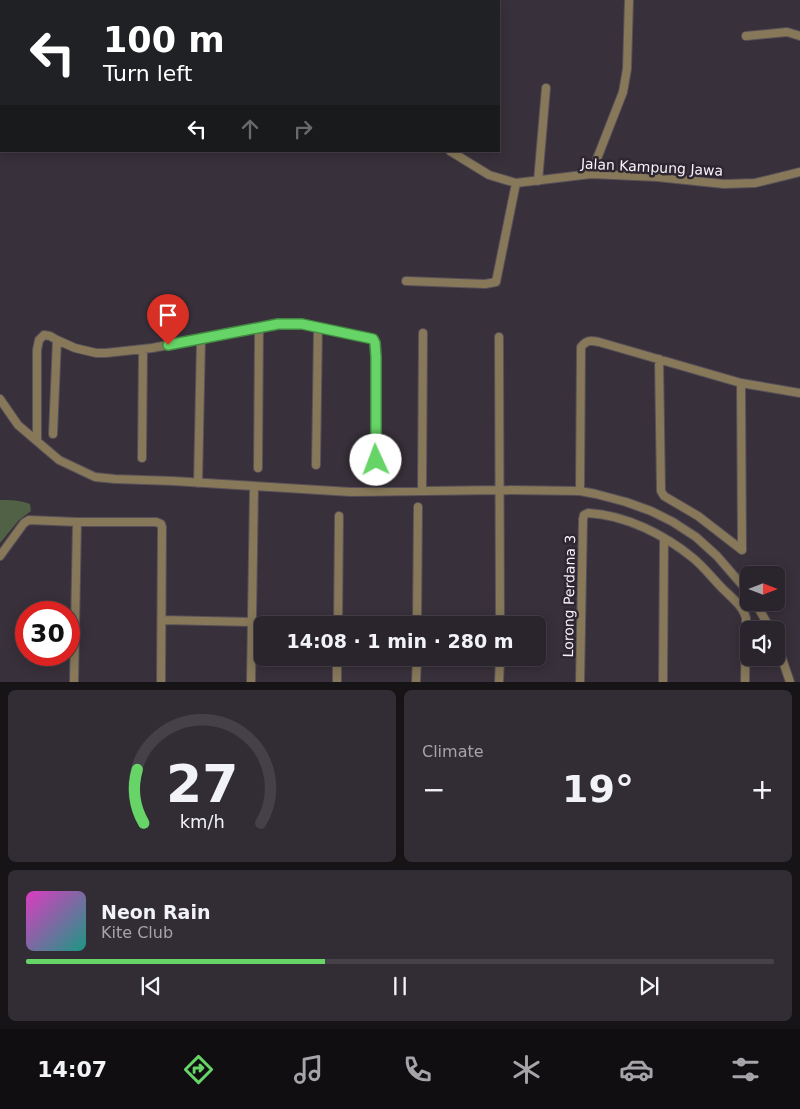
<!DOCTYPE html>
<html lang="en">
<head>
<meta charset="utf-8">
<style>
	:root { --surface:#2a242c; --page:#322c34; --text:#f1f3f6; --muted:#a5a4a9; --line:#464148; --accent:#66d466 }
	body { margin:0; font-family:"DejaVu Sans",sans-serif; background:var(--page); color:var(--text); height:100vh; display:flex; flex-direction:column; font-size:19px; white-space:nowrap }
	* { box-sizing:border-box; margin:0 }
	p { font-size:16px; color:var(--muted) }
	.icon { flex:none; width:28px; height:28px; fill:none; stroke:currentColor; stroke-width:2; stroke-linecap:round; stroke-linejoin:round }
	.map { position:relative; height:682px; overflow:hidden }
	.side { display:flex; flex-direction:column; gap:8px; padding:8px; background:#171418; flex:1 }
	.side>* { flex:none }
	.banner { position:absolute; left:0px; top:0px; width:500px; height:152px; box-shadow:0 2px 12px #0003,0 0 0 1px var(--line); background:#202124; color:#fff; overflow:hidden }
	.needle { width:32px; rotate:90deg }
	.buttons { position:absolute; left:740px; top:566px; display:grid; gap:10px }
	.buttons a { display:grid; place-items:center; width:45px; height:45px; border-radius:8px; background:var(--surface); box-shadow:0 2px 12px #0003,0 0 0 1px var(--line); font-size:25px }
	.speed { position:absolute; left:15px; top:601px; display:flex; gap:10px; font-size:25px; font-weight:700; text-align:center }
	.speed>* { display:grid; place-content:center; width:65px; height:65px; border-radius:50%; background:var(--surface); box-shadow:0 2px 12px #0003,0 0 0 1px var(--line); line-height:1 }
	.speed .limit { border:8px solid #d22; background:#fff; color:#111 }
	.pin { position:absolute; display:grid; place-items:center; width:42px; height:42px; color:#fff; margin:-51px -21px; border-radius:50% 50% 50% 0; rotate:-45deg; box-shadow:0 0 5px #0007 }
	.pin .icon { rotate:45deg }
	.me { position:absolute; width:55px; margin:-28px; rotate:358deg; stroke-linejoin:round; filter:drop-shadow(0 0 4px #0008) }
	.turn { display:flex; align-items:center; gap:18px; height:105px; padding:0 20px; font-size:22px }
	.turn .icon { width:65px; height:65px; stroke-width:2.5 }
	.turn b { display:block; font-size:35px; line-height:42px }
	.lanes { display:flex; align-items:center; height:48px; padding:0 20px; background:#0003; justify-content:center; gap:25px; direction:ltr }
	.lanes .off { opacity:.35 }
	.big { font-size:38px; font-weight:800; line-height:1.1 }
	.side .card { flex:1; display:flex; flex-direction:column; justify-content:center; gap:8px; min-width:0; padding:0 18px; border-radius:8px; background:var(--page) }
	.side .dial { align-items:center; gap:0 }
	.dial svg { height:130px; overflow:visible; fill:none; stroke:var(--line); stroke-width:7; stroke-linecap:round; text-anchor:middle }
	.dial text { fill:var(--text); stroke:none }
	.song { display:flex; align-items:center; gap:15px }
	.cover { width:60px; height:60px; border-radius:8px; background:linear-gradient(135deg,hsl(310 70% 55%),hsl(170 70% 35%)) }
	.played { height:5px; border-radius:2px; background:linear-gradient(90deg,var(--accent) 40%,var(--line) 40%) }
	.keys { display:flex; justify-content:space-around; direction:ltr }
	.heat { display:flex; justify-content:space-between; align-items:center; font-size:28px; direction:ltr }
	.side .tiles { flex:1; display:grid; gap:8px; grid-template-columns:1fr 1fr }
	.card:last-child { grid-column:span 2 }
	.trip { position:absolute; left:254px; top:616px; width:292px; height:50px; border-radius:8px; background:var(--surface); box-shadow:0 2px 12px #0003,0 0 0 1px var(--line); font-weight:800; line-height:50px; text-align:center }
	.dock { display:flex; height:80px; justify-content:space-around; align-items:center; background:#110e12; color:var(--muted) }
	.dock .icon { width:35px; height:35px }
	.dock .active { color:var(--accent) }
	.dock b { font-size:22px; color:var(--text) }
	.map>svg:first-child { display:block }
	.forest { fill:#516146 }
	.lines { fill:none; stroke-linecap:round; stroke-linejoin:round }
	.minor-casing { stroke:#574f59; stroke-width:10 }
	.minor { stroke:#867859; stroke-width:8 }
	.route-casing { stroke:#428a42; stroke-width:12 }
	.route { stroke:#66d466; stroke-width:9 }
	.labels { text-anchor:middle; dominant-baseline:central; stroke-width:5; stroke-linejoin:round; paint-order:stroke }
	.street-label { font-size:14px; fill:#f8f2f9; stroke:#2e2630 }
</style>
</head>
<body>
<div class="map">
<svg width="800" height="682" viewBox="0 0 800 682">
	<rect width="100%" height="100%" fill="#38303a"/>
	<path class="forest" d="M0,500C10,500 20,500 30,504L31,511L19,520L0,543Z"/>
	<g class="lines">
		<defs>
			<path id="minor" d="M0,17L1,16
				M746,36L787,32L800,36
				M450,151L489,175L516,183L591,174L657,177L724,184L755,183L800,172
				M591,174L623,92L627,69L629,0
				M538,181L546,88
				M406,281L485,284L496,282L516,183
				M499,337L500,625
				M659,359L661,491L664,496L698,516L742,550
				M741,383L742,550
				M0,399L18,425L59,460L95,477L115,479L173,481L351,492L499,490L580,491L596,494L626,502L651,511L673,522L696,537L717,556L749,593
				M53,434L57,340L75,348L96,353H106L152,348L201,339
				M37,441V350L39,340L44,335L50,336L57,340
				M142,458L143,349
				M316,465L318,327
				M258,468L259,328
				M198,483L201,339L278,324H302L373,339L375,343L376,357V460
				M422,491L423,333
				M580,491L581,347C587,340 590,340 599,342L741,383L800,393
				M0,556L24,523L29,520L77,522
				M755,602L771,630
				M162,620L252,622
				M338,625L339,516
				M417,625L418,507
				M776,641L790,682
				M74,682L77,522H156L161,524L162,527L161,682
				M251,682L254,487
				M337,682V658
				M416,682L417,658
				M499,682L500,658
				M580,682L583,519L584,515L588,513C626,515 665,535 693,558C704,567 713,579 723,589C731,597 743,606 746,618L745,682
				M663,682L664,538"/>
		</defs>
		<use href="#minor" class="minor-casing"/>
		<use href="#minor" class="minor"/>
	</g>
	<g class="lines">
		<defs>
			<path id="route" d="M168,345L278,324H302L373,339L375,343L376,357V460"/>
		</defs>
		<use href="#route" class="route-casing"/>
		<use href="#route" class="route"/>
	</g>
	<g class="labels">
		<g class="street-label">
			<text transform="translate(652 167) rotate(3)">Jalan Kampung Jawa</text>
			<text transform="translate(569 596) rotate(-89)">Lorong Perdana 3</text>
		</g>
	</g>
</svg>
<div class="buttons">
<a><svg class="needle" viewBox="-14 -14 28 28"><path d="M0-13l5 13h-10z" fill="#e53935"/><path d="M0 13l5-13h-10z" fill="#a5a4a9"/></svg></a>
<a><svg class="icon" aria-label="sound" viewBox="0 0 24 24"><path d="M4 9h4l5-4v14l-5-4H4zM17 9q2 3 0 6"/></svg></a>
</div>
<div class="speed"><div class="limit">30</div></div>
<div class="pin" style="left:168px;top:345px;background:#d93025"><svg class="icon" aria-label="arrive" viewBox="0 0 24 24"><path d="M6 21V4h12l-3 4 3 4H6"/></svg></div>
<svg class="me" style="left:376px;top:460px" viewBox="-20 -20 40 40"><circle r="19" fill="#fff"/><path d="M0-13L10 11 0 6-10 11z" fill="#66d466"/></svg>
<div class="trip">14:08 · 1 min · 280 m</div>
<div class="banner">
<div class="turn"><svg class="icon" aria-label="left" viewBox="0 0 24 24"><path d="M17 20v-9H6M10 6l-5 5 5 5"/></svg><div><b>100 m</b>Turn left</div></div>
<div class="lanes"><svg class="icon" aria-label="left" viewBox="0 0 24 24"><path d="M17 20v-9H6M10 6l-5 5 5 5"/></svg><svg class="icon off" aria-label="ahead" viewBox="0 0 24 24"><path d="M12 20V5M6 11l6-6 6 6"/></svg><svg class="icon off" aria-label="right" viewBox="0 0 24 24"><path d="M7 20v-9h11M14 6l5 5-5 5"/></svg></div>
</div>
</div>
<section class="side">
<div class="tiles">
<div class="card dial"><svg viewBox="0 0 100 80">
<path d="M14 69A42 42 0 1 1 86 69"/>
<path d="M14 69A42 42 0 0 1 10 36" stroke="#66d466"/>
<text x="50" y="56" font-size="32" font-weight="700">27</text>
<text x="50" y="72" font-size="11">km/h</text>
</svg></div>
<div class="card"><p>Climate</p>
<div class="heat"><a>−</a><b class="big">19°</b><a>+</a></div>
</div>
<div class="card">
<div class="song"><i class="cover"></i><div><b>Neon Rain</b><p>Kite Club</p></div></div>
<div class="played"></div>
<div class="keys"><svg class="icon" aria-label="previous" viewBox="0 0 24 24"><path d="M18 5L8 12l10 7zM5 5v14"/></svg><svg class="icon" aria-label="pause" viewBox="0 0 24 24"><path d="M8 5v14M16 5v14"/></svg><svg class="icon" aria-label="next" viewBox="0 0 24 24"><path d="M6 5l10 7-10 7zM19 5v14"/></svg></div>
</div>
</div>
</section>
<nav class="dock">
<b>14:07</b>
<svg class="icon active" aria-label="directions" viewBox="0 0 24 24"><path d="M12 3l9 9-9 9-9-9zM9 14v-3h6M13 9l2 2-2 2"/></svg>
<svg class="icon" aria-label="music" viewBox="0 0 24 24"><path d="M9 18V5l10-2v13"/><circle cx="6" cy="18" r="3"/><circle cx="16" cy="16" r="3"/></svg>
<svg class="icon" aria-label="phone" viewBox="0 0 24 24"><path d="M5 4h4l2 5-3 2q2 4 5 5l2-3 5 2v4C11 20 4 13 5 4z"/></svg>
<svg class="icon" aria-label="climate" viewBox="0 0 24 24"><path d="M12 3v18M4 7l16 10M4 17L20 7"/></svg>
<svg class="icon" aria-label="car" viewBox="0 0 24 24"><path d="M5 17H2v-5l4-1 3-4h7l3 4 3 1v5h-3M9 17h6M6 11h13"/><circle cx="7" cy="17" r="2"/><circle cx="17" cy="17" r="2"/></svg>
<svg class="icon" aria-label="filters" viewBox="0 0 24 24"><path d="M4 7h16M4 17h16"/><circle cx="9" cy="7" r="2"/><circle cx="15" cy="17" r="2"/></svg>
</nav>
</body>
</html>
